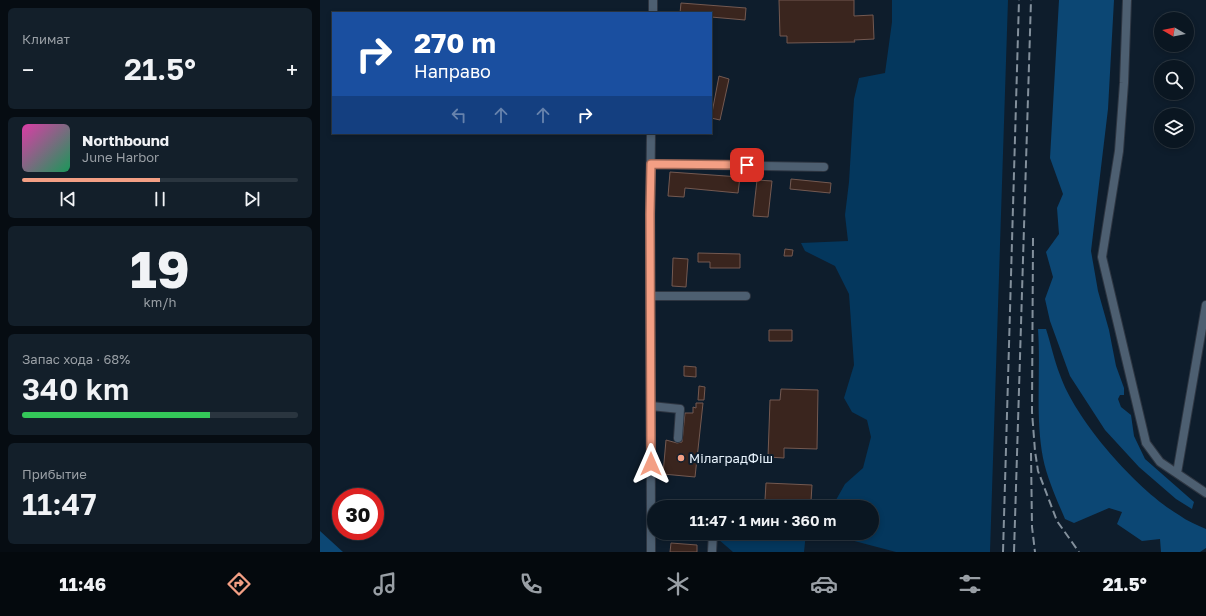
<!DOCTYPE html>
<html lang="ru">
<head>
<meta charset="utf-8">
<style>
	:root { --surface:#0a1621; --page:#131f2a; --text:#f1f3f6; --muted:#999fa5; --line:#2a353f; --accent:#f39f84 }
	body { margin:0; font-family:"Golos Text",sans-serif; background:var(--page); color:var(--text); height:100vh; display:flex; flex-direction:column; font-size:15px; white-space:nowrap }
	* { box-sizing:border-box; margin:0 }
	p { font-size:13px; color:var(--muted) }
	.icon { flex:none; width:22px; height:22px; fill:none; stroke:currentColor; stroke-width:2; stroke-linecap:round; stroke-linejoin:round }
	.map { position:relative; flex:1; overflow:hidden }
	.sheet { display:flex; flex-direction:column; gap:8px; padding:8px; background:#060c12; width:320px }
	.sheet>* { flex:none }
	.guide { position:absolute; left:12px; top:12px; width:380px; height:122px; border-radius:0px; box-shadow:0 2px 6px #0003,0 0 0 1px var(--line); background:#1a4fa0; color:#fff; overflow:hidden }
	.needle { width:26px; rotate:279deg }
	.controls { position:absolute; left:834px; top:12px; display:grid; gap:8px }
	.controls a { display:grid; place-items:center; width:40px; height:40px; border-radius:50%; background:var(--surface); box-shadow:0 2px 6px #0003,0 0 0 1px var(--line); font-size:20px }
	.speed { position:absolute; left:12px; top:488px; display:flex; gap:8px; font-size:20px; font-weight:700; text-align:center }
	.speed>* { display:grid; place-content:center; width:52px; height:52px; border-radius:50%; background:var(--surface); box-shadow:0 2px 6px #0003,0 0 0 1px var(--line); line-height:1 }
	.speed .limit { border:6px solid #d22; background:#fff; color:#111 }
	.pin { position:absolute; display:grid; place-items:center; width:34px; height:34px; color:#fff; margin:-17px; border-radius:8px; box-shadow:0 2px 6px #0006 }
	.me { position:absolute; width:44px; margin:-22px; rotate:0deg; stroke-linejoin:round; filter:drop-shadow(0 0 3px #0008) }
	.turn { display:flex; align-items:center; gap:14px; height:84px; padding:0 16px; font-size:18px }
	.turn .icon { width:52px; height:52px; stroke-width:2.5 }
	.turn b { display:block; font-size:28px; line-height:34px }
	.lanes { display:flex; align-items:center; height:38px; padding:0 16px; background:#0003; justify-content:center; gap:20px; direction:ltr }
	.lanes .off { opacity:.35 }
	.big { font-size:30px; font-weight:600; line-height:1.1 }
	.sheet .card { flex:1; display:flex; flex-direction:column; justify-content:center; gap:6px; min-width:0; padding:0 14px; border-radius:6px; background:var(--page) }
	.sheet .dial { align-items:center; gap:0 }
	.dial b { font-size:52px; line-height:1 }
	.song { display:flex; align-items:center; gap:12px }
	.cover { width:48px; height:48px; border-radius:6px; background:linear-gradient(135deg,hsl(320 70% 55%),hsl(150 70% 35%)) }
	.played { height:4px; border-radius:2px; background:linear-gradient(90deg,var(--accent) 50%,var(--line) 50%) }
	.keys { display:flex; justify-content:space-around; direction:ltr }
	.heat { display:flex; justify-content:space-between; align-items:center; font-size:22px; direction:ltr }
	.charge { height:6px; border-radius:3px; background:linear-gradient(90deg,#34c759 68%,var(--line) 0) }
	.trip { position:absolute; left:327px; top:500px; width:232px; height:40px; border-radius:20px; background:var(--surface); box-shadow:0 2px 6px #0003,0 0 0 1px var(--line); font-weight:600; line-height:40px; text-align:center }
	.dock { display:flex; height:64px; justify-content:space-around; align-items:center; background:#04090d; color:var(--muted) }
	.dock .icon { width:28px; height:28px }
	.dock .selected { color:var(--accent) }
	.dock b { font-size:18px; color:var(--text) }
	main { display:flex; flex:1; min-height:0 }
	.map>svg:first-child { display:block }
	.green { fill:#04375d }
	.forest { fill:#0c4774 }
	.building { fill:#3a251e; stroke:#735951 }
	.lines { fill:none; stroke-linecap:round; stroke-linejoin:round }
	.minor-casing { stroke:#2e3642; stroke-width:10 }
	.minor { stroke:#4d5f71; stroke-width:8 }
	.rail { stroke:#83909c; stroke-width:2; stroke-dasharray:8 4; stroke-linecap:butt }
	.route-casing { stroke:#9e6756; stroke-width:10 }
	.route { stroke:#f39f84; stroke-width:7 }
	.poi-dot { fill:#f39f84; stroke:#0e1d2c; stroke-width:1.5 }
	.labels { text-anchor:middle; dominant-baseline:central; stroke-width:4; stroke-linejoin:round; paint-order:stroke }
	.poi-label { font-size:13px; fill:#e7f2fc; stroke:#0e1d2c; text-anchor:start }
</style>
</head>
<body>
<main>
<section class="sheet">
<div class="card"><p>Климат</p>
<div class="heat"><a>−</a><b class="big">21.5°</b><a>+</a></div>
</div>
<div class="card">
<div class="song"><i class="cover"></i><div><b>Northbound</b><p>June Harbor</p></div></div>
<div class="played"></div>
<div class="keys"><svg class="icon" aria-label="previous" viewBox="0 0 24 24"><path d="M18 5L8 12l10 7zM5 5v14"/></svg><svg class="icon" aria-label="pause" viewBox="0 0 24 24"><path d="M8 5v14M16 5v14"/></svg><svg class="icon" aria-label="next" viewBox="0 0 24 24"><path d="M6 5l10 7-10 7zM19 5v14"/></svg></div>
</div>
<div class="card dial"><b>19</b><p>km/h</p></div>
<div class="card"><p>Запас хода · 68%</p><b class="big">340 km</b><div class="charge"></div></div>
<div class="card"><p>Прибытие</p><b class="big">11:47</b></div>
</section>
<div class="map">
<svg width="886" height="552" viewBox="0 0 886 552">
	<rect width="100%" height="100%" fill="#0e1d2c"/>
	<path class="green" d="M572,0H688L670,552H576L504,533H552V507H512L525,484L543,468L551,437L547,420L532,412L524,398L534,365L529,294L515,266L485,251L481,243L528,241L525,215L529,182L534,99L539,78L565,73L572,22Z
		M399,533H486L484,552H413L398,539Z"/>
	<path class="forest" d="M739,0H794L788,109L771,251L778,291L789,330L796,366L804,388V395H800L798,399L801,407L811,415L814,436L825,459L874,502L872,509L856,499L819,467L785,430L750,376L730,321L725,299L733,277L726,252L739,234L737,208L743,194L730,158Z
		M718,329H726C731,344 734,360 740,375C756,421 817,490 859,515C867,521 877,525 886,529V548L880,552H841L840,539L822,541L797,524L802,512L789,508L754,523L745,519C737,500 727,478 723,458C715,416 721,371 718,329Z
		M0,531L23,552H0Z"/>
	<path class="building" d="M459,0H534V16L553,15L554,39L534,40L535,42L467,43V36H460Z
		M361,3L426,8L425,20L391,17V13H360Z
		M399,76L409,79L400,120L391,118Z
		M350,172L420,177L418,193L365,188L364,197L348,196Z
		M471,179L511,183L510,193L470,189Z
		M437,180L452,181L448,217L433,216Z
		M465,249L473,250L472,256H464Z
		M378,253L420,254V268H390V262H378Z
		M353,258L368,259L366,287L352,286Z
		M449,330H472V341H449Z
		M364,366L376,367V377L364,376Z
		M379,386L385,387L384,400H378Z
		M461,389L498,390L497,449L464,448V458L448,457L450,400H460Z
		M376,403H383L375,477L343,474L346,440L357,443L362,442L365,413H373V407L376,408Z
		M446,483L492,485L491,501L445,500Z
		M351,543L377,545V552H350Z"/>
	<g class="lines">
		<defs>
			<path id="minor" d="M807,0L804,83L799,151L782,257L826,443L840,462L886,493
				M333,13V0
				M331,164L504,167
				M331,296H426
				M331,406L360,409L358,438
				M857,473L886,305
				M395,507V504L441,507
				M331,552C331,412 329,273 331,133
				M392,552L393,533"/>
		</defs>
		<use href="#minor" class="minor-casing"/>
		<use href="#minor" class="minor"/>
		<path class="rail" d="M713,238L712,412L715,451L718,471L737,521L759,552
			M711,453L712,527L715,552
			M683,552L699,0
			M694,552L711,0"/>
	</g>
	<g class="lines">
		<defs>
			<path id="route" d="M331,464L330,214L331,164L427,165"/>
		</defs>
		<use href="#route" class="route-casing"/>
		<use href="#route" class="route"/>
	</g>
	<circle class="poi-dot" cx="361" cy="458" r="4"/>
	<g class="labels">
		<g class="poi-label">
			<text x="369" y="458">МілаградФіш</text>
		</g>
	</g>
</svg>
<div class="controls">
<a><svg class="needle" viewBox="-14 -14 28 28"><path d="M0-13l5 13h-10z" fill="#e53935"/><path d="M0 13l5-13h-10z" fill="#999fa5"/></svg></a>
<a><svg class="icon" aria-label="search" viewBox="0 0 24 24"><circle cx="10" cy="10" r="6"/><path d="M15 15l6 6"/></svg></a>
<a><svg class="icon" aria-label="layers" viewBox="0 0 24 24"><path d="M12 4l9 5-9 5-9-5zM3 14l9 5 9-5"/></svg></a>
</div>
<div class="speed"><div class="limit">30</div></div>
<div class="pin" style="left:427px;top:165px;background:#d93025"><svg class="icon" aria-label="arrive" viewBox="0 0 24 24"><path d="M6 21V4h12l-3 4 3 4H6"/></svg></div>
<svg class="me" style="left:331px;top:464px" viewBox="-20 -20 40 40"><path d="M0-17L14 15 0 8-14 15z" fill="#f39f84" stroke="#fff" stroke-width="4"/></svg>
<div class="trip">11:47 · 1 мин · 360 m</div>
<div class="guide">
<div class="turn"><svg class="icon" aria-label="right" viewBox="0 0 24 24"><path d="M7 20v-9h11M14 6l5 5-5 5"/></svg><div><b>270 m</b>Направо</div></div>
<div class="lanes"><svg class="icon off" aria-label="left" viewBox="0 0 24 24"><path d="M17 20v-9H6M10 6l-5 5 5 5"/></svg><svg class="icon off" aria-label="ahead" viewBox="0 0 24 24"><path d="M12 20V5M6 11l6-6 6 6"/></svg><svg class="icon off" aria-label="ahead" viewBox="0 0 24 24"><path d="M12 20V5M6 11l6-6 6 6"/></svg><svg class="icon" aria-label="right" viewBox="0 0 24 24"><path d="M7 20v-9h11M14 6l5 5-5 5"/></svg></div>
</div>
</div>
</main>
<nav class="dock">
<b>11:46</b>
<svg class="icon selected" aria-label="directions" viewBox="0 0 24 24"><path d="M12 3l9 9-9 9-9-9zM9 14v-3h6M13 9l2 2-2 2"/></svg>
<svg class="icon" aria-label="music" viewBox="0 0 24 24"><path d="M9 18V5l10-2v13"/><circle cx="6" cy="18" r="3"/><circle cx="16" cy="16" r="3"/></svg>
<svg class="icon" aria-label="phone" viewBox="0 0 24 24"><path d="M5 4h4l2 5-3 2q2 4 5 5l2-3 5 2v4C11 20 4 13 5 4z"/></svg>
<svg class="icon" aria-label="climate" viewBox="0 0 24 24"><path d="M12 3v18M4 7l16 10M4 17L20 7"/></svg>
<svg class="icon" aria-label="car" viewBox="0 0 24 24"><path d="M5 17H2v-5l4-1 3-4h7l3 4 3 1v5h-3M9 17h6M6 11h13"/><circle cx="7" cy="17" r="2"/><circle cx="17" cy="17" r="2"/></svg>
<svg class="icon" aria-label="filters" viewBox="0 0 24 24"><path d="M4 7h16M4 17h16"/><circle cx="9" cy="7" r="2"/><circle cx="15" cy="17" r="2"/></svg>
<b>21.5°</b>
</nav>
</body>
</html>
